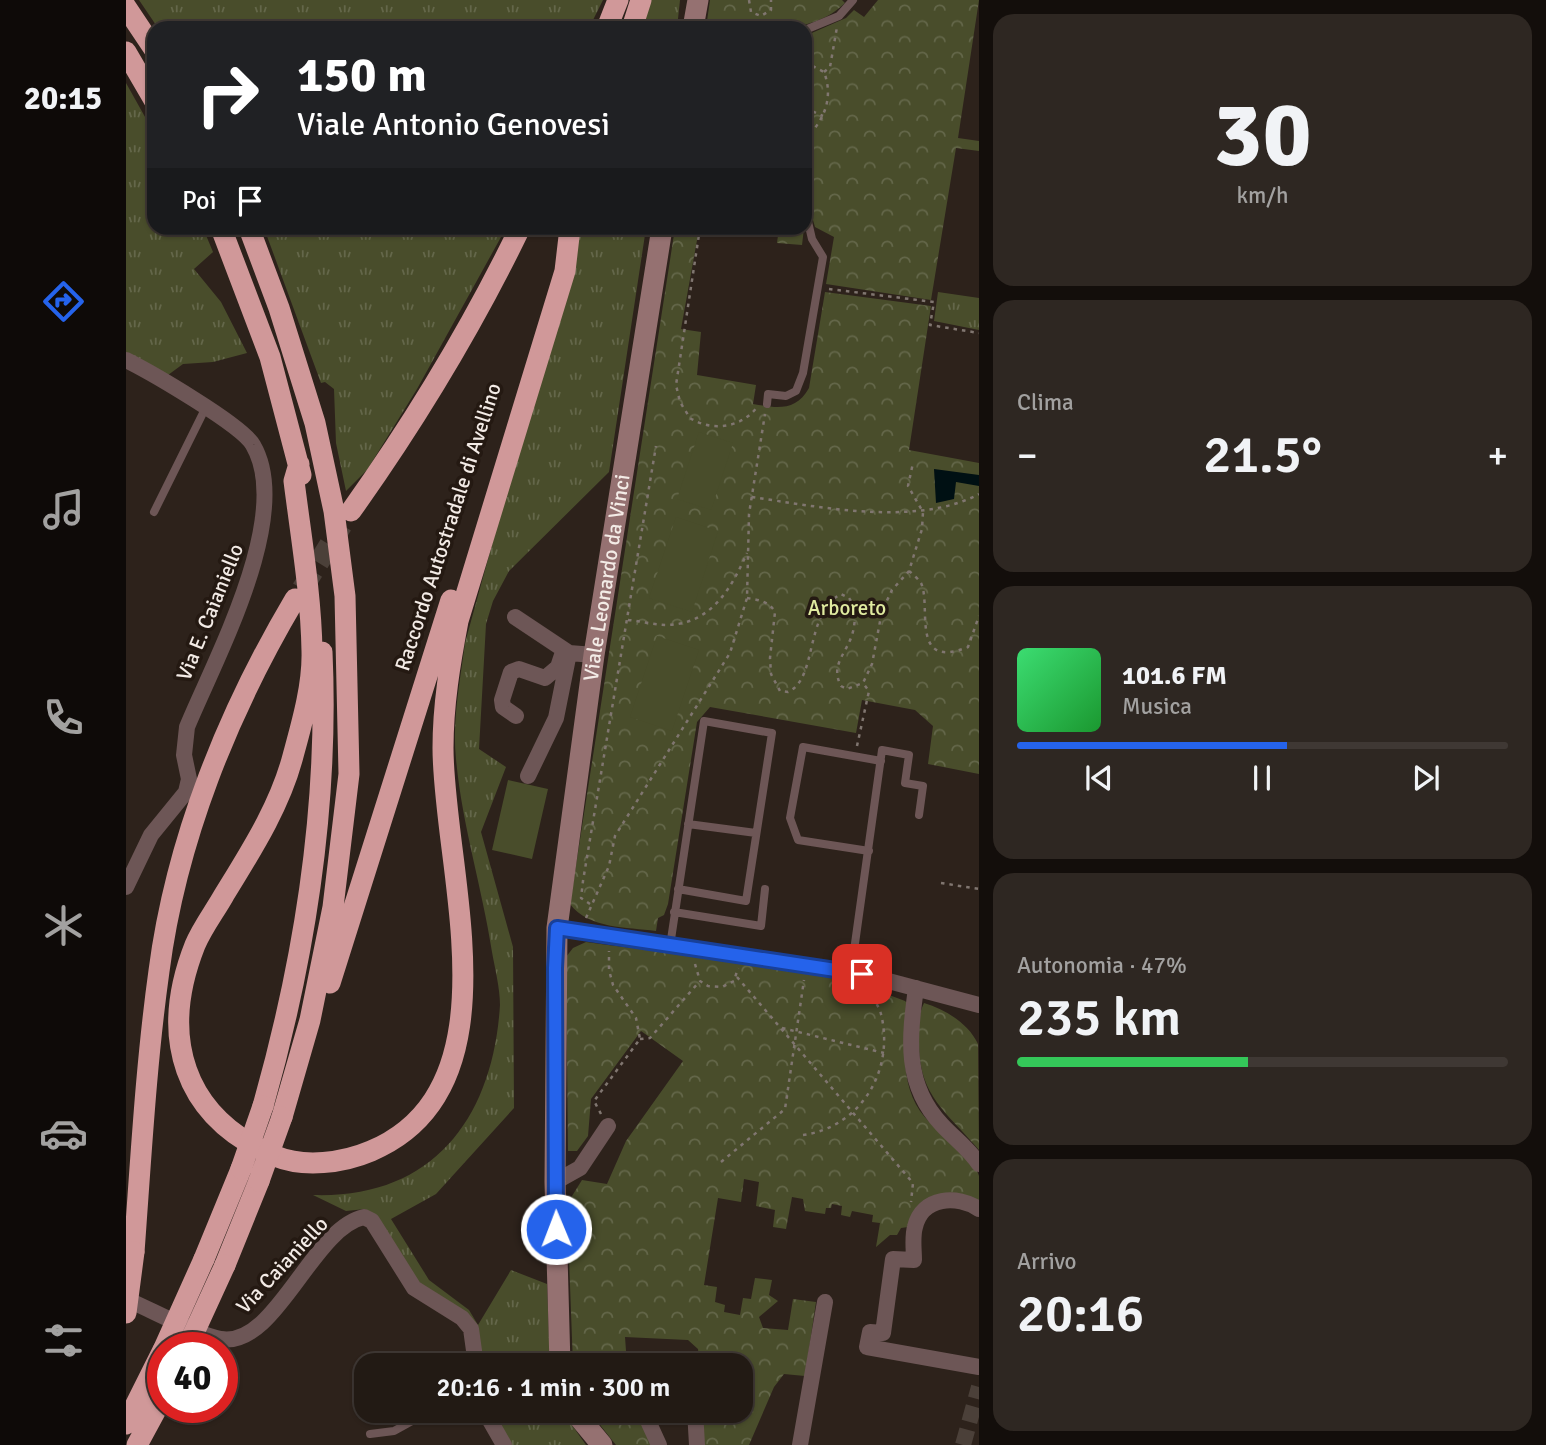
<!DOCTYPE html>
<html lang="it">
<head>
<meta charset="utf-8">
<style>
	:root { --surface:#221a14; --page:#2e2722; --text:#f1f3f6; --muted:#a2a1a0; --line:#3f3834; --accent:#2563eb }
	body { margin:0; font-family:Signika,sans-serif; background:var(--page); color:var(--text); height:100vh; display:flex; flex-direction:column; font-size:26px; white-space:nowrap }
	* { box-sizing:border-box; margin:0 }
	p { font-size:23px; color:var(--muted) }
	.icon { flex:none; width:38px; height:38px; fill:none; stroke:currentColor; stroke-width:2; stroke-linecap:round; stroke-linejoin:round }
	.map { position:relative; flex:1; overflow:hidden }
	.drawer { display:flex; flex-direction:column; gap:14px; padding:14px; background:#130e0b; width:567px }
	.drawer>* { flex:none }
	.guide { position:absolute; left:21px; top:21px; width:665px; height:214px; border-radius:21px; box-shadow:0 2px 5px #0004,0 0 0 2px var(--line); background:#202124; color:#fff; overflow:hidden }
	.speed { position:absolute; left:21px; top:1332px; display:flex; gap:14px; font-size:35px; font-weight:700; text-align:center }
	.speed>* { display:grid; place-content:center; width:91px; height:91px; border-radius:50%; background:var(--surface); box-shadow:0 2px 5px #0004,0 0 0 2px var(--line); line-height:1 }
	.speed .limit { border:10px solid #d22; background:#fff; color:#111 }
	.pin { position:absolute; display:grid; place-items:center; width:60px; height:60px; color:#fff; margin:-30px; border-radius:14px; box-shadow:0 4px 10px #0006 }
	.me { position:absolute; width:77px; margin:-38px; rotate:359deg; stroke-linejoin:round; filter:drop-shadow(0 0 5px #0008) }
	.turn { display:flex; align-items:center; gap:24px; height:147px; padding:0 35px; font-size:32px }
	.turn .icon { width:91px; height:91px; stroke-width:2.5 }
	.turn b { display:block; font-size:49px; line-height:60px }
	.then { display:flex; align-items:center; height:66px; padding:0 35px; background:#0003; gap:14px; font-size:26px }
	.big { font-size:52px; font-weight:600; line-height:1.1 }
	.drawer .card { flex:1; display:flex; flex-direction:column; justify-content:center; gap:10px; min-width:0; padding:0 24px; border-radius:21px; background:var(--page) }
	.drawer .dial { align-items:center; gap:0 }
	.dial b { font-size:91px; line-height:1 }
	.song { display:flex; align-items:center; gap:21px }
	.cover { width:84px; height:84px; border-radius:10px; background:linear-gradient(135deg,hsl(140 70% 55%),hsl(130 70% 35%)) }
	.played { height:7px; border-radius:4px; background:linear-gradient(90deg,var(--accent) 55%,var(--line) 55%) }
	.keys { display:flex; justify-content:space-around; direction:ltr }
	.heat { display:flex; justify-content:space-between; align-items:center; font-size:38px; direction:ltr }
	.charge { height:10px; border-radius:5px; background:linear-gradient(90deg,#34c759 47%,var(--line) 0) }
	.trip { position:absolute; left:228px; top:1353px; width:399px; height:70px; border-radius:21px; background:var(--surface); box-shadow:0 2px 5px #0004,0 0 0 2px var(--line); font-weight:600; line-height:70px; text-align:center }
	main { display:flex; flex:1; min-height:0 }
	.menu { display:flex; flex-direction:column; width:126px; justify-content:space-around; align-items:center; background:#0e0a08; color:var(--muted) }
	.menu .icon { width:49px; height:49px }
	.menu .active { color:var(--accent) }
	.menu b { font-size:32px; color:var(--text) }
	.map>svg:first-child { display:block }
	.grass { fill:url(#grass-tufts) }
	.forest { fill:url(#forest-crowns) }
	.pitch { fill:#494d2b }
	.water { fill:#001013 }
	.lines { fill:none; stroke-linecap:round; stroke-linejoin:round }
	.street-tunnel { stroke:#4b4039; stroke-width:16; stroke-dasharray:16 8; stroke-linecap:butt }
	.highway-tunnel { stroke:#4b4039; stroke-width:21; stroke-dasharray:21 10; stroke-linecap:butt }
	.path { stroke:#807670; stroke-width:2.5; stroke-dasharray:3.5 5; stroke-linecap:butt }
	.lane { stroke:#6d5656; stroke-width:8 }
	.street { stroke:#6d5656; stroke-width:16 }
	.secondary { stroke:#957171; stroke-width:21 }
	.highway { stroke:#d09899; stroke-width:21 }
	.highway-bridge { stroke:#d09899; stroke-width:21 }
	.route-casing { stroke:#184099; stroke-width:18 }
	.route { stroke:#2563eb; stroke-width:12 }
	.labels { text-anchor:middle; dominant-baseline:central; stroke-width:7; stroke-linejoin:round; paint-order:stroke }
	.street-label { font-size:21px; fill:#f3ebe6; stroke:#241912 }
	.park-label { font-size:21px; fill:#e0eba0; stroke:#241912 }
</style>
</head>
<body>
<main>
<nav class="menu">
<b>20:15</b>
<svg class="icon active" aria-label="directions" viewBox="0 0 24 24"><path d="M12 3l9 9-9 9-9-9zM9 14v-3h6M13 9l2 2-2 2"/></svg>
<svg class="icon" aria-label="music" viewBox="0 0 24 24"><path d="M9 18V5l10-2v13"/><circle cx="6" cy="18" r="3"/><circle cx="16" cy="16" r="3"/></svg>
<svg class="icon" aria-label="phone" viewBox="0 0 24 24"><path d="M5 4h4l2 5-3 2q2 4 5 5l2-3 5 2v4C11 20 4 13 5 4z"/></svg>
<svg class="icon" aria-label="climate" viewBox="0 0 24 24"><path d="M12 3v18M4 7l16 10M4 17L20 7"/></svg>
<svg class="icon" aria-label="car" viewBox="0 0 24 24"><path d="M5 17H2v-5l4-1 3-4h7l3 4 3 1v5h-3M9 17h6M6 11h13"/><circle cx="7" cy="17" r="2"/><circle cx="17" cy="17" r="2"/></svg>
<svg class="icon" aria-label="filters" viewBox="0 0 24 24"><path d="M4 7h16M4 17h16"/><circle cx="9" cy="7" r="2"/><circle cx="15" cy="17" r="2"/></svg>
</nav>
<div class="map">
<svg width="853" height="1445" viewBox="0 0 853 1445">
	<defs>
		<pattern id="grass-tufts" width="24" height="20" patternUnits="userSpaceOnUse" patternTransform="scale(1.75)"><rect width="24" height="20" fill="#494d2b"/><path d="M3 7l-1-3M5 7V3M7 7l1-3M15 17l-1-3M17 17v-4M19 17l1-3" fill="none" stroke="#64674a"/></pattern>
		<pattern id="forest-crowns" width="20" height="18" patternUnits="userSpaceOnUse" patternTransform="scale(1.75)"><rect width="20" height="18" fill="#494d2b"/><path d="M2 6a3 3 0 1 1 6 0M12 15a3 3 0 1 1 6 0" fill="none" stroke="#64674a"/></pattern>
	</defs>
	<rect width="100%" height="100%" fill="#2d221b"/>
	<path class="grass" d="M13,0H477L463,28H32Z
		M522,0H554L551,28H514Z
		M0,83L28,133V228H77L87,252L68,269L95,302L121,353L87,362L57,364L42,375L0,352Z
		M138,228H380L291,389L241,470L220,491L210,443L208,389L199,382L195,383Z
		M453,228H520L483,472L383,571L367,601L360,624L353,749L380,767L355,832L387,947L388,1108L310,1194L265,1219L303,1280L343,1310L352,1325L385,1270L421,1284L424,1365H355L350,1329L294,1286L239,1209L220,1211L187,1195C307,1199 367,1118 374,1005C374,988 369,969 366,952C356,887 336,825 330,759C326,721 334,682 339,643Z
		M812,292L853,298V330L808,321Z
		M364,1411H436L460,1445H383Z"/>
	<path class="forest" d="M584,0H716L719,3C683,38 626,28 580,28Z
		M752,0H853L832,138L853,141V151L830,148L805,300L700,284L708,237L689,227L679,192V36L720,18L728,10L738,17Z
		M549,228H614L608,233L573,229L555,329L575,332L571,375L630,385L627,404C650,408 670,412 683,388L699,292L805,306L783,450L853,463V774L802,764L807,726L789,710L736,700L730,733L584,707L571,722L542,904L538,915L532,918L530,931C501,927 463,929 444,904Z
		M653,228H678L676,245L651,243Z
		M460,942C566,957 680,961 779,1001L782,1004C779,1039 773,1080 794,1111C809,1133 845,1150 853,1176C853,1185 853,1199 853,1209L825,1199L789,1226L775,1228L771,1235H764L750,1247L754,1223L746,1222L747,1215L726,1211L724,1217L715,1215L716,1206L706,1204L705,1208H700L699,1214L679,1211L677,1199L666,1197L660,1229L647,1227L649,1210L630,1206L633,1182L618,1179L615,1202L592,1198L578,1285L591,1287L589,1302L599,1305L598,1312L614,1315L617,1298L625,1299L629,1278L646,1280L643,1295L652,1301L633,1317L637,1328L662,1330L667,1299L690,1302L679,1376L658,1374L648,1387L623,1445H578L576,1411L614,1410V1365H574L572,1349L562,1340L499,1337L501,1365H447L441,1204L456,1180L481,1184L500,1141L557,1061L515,1031L465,1099L462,1136L451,1151H442L440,957L447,948Z
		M798,1003C820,1010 842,1023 852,1044L853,1150C821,1112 792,1096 793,1041C793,1028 792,1015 798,1003Z
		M463,1411H514L529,1445H490Z"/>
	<path class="pitch" d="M573,432L607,443L585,510L551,499Z
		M550,517L592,531L566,612L523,598Z
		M531,636L573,650L546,731L504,717Z
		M382,780L422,789L406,859L366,850Z"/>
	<path class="water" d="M808,469L853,475V486L830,482L828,499L810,503Z"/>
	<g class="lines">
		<path class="street-tunnel" d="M837,1445L853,1387"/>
		<path class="highway-tunnel" d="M176,589L216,525"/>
		<path class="path" d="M623,0L625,12L635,16L645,10V0
			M679,62L698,72C708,98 698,121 679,139
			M698,72L704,67L711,27
			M679,76L684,63
			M679,108L697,116
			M574,228L550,385L554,402L564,418C586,432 616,428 632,406
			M703,289L808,302L804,325L853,333
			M626,497C693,507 792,527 853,494
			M783,571C787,574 792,579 795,583C806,606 783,671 842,647L853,616
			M621,598C632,600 643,601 649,612L644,658L645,674L654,691L662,692C692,679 678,614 715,594L723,598L729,607C729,616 729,626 726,635C720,654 704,665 715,686L721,689L737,683L746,664L756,611L766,590L783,571L796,529L797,512L782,486L787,463
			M502,620C515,621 528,625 541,625C585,624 605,589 621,553
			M731,746L743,691L737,683
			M815,883L853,889
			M464,904L455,898L457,881L530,446
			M460,918L483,866L489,836L604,653L621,598L623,514L639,414
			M569,964L574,981L582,986L596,987L608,981L612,968
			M611,977L787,1183L785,1202
			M656,1028L758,1053
			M514,1039L524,1038L573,982
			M475,1114L468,1101L514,1039L510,1018L487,985L483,970V951
			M677,1135C735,1127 769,1070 755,1014C753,1006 746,997 742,990
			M595,1162L659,1109L678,980"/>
		<path class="lane" d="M679,30L713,16L727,0
			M641,404L642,394L660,396L670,391L677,373L697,257L686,239L679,209
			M28,512L79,409
			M562,824L630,833
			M743,851L672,840L664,818L677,747L755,761
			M548,912L635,926L639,889
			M544,946L578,721L646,733L620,901L552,889
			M725,972L756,750L783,755L779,783L797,786L793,815
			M244,1434L268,1431L306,1410"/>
		<path class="street" d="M0,360C24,372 116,425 127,445C168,515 89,659 61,727L58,755L63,779L60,792L25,835L0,887
			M389,617L443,653
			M390,716L377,707L376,700L385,672L393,669L419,678L432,667L437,652
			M402,776L430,718L443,653L468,655
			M431,928L736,974L853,1005
			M790,988C783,1039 778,1085 816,1125C828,1138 843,1149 853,1164
			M429,1182L454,1168L482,1126
			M853,1209C832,1195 796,1196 789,1227C786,1237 788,1250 788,1260L767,1259L757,1333L744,1332L741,1347L853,1367
			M0,1299C26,1310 69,1334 95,1339C150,1348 186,1228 238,1217L246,1221L288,1288L336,1318L345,1329L350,1365
			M561,1359L562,1365
			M506,1360L507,1365
			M358,1410L378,1445
			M517,1410L533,1445
			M569,1410L571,1445
			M674,1445L699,1302"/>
		<g class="secondary">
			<path d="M567,28L572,0"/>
			<path id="s1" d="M434,1365L429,1182L431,928L468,655L536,228"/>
			<path d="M447,1410L476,1445"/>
		</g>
		<path class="highway" d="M0,7L28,49
			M481,28L492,0
			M506,28L515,0
			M0,52L28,100
			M95,228L144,357L175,475
			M123,228L153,308L189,423L208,511L219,596L223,774L207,907L184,1020L156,1117
			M173,464L168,481C175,537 185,594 186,651C187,685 176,723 167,756C154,806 125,851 98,895C89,911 76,928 69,945C33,1036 56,1117 149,1156C178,1168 217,1163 245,1151C394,1088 317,870 317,748C317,705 324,663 332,621L439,271L444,228
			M225,511C289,421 346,327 394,228
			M204,983L325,600
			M137,1106C179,958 203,807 196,652
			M8,1252C15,1158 20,1064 33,971C50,840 102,712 169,599
			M78,1259L115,1169
			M99,1265L133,1181
			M0,1424L37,1350
			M11,1445L37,1397"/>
		<path class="highway-bridge" d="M115,1169L137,1106
			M133,1181L156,1117
			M0,1313L8,1252
			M38,1348L78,1259
			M61,1348L99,1265"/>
	</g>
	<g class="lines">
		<defs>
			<path id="route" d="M430,1229L429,968L431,928L736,974"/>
		</defs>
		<use href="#route" class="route-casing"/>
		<use href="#route" class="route"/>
	</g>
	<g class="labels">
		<g class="street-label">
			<text transform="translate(322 527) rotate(-72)">Raccordo Autostradale di Avellino</text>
			<text stroke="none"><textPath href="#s1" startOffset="791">Viale Leonardo da Vinci</textPath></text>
			<text transform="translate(84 612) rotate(-68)">Via E. Caianiello</text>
			<text transform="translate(156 1265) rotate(-47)">Via Caianiello</text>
		</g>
		<g class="park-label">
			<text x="721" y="608">Arboreto</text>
		</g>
	</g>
</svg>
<div class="speed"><div class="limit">40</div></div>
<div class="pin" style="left:736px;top:974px;background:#d93025"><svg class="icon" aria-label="arrive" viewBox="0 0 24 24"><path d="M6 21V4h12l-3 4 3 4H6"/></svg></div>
<svg class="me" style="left:430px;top:1229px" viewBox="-20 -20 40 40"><circle r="17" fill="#2563eb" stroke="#fff" stroke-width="3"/><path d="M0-11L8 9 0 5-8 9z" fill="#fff"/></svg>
<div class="trip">20:16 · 1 min · 300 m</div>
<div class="guide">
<div class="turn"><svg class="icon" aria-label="right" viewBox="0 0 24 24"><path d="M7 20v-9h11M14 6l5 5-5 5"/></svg><div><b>150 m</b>Viale Antonio Genovesi</div></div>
<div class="then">Poi<svg class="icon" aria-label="arrive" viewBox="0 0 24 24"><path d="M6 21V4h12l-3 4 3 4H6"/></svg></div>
</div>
</div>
<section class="drawer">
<div class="card dial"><b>30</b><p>km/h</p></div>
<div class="card"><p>Clima</p>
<div class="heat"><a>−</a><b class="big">21.5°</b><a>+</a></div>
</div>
<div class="card">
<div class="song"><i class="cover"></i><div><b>101.6 FM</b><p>Musica</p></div></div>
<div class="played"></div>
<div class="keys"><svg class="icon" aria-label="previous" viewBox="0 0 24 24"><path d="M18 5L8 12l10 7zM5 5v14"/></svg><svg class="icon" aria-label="pause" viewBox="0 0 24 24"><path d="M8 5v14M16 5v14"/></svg><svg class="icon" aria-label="next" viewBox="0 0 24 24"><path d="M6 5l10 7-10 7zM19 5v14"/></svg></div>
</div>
<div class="card"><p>Autonomia · 47%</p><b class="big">235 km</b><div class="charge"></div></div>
<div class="card"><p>Arrivo</p><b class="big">20:16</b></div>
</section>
</main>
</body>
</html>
